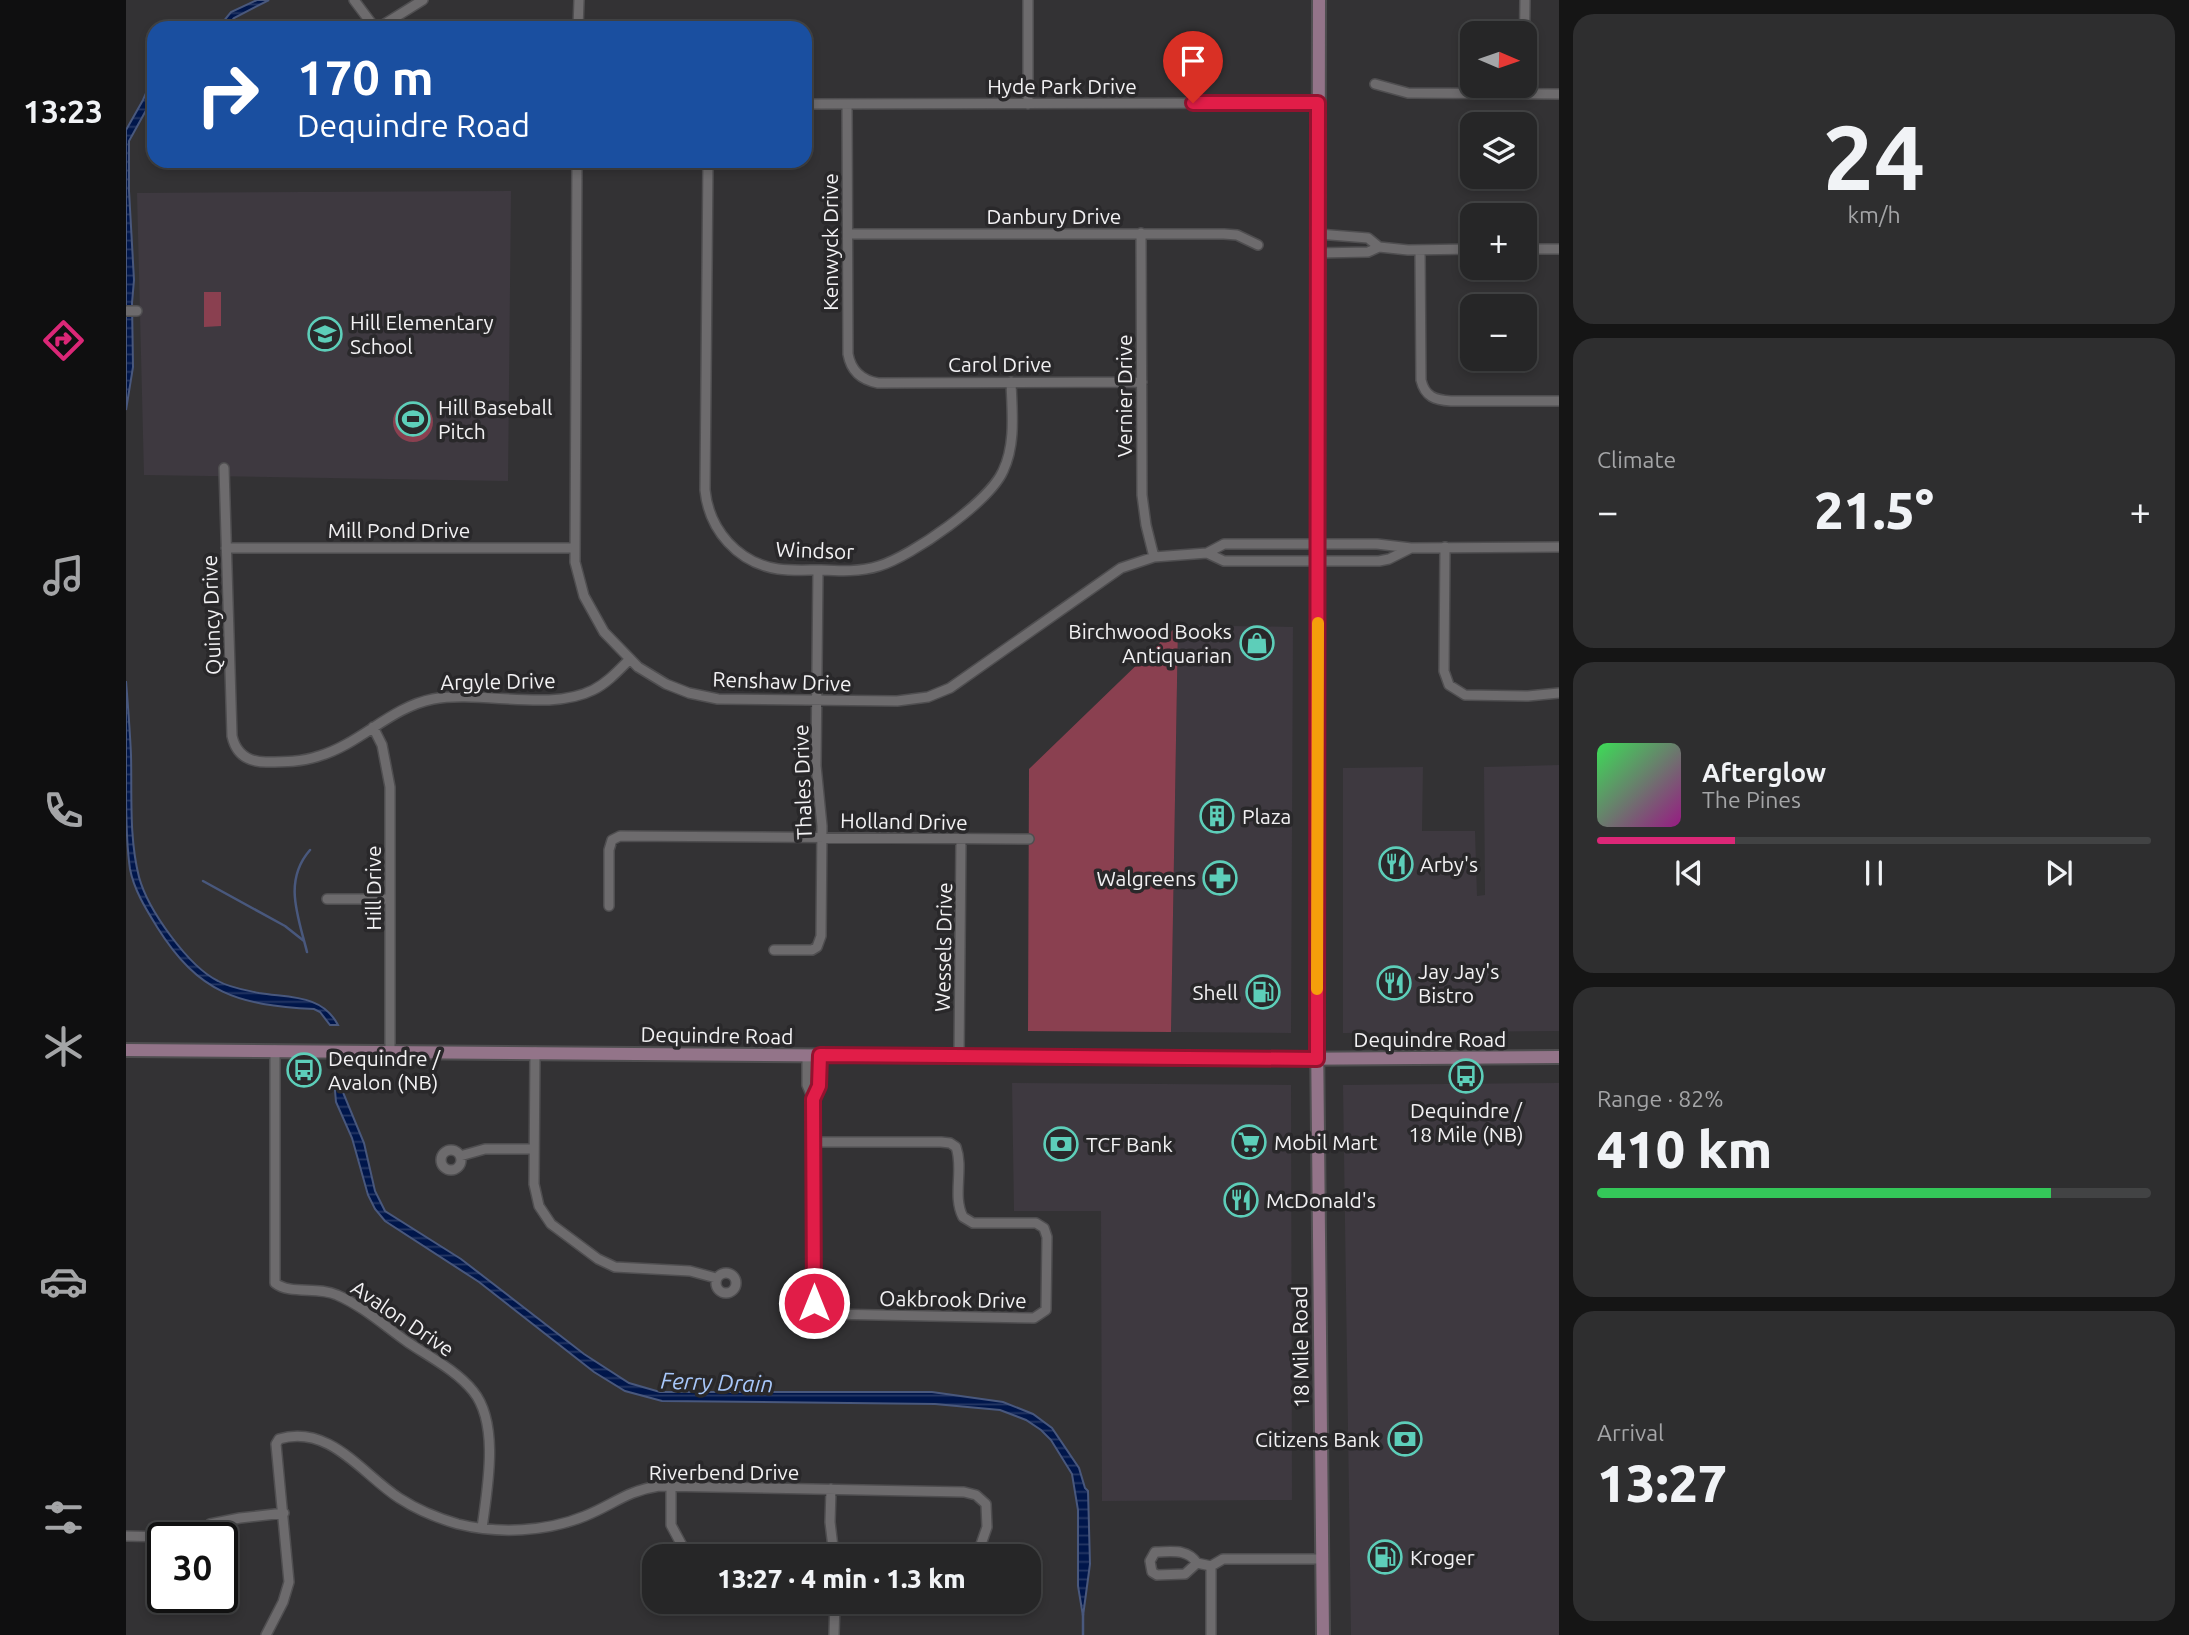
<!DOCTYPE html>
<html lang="en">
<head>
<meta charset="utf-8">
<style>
	:root { --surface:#262627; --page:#2e2e2f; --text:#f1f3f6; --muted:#a4a5a7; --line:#424344; --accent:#db2777 }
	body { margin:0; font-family:Ubuntu,sans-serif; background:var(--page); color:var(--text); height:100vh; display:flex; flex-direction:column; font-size:26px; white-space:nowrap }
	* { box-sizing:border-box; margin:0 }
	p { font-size:23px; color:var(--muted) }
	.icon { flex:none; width:38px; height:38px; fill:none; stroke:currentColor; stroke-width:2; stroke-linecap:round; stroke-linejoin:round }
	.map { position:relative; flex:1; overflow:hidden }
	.side { display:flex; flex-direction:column; gap:14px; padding:14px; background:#151515; width:630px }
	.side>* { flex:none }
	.guide { position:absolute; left:21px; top:21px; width:665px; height:147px; border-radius:21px; box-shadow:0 4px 10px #0003,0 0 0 2px var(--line); background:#1a4fa0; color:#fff; overflow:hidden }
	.needle { width:46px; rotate:92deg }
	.tools { position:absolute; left:1334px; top:21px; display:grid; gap:14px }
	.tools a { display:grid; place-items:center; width:77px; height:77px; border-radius:14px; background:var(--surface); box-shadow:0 4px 10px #0003,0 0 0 2px var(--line); font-size:35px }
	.speed { position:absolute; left:21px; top:1522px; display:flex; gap:14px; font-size:35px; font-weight:700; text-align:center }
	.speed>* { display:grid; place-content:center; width:91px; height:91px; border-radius:50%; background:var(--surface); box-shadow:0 4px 10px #0003,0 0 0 2px var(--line); line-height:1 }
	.speed .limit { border:4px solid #111; border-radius:10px; background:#fff; color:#111 }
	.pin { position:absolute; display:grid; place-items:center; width:60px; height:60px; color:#fff; margin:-72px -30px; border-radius:50% 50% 50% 0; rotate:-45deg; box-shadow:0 0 7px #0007 }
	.pin .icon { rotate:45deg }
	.me { position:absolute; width:77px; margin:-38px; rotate:0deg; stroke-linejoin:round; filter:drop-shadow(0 0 5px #0008) }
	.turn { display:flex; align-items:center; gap:24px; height:147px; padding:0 35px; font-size:32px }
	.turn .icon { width:91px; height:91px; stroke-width:2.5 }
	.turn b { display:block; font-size:49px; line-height:60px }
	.big { font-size:52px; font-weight:800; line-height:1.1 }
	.side .widget { flex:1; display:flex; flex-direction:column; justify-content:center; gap:10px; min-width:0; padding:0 24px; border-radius:21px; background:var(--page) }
	.side .dial { align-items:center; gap:0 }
	.dial b { font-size:91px; line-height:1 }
	.song { display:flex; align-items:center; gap:21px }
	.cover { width:84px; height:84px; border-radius:10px; background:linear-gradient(135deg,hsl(130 70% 55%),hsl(310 70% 35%)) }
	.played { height:7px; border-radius:4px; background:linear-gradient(90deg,var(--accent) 25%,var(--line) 25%) }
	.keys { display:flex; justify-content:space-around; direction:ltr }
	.heat { display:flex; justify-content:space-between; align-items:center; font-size:38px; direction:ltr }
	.charge { height:10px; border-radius:5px; background:linear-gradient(90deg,#34c759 82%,var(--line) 0) }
	.trip { position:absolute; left:516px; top:1544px; width:399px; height:70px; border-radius:21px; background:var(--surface); box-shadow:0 4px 10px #0003,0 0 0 2px var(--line); font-weight:800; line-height:70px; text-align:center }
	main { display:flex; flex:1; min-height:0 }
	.menu { display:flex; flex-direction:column; width:126px; justify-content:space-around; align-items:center; background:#0f0f10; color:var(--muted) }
	.menu .icon { width:49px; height:49px }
	.menu .selected { color:var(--accent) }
	.menu b { font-size:32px; color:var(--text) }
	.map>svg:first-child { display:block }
	.built { fill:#3e3940 }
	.green { fill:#8a4050 }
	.water { fill:url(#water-rules); stroke:#49587d; stroke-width:2 }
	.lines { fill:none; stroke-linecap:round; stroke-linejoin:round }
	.stream { stroke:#49587d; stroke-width:2.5 }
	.street-casing { stroke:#4f4e50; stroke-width:12 }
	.secondary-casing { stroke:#4f4e50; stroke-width:16 }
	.street { stroke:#6d6b6d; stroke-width:9 }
	.secondary { stroke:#937489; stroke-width:12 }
	.route-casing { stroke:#92132f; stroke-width:18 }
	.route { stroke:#e11d48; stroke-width:12 }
	.slow { stroke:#f59e0b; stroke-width:12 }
	.labels { text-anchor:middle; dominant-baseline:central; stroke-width:7; stroke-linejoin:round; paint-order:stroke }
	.street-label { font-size:21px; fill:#f2f1f3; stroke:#29282a }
	.poi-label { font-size:21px; fill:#f2f1f3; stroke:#29282a; text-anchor:start }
	.water-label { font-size:23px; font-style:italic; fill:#a7c7fa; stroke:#29282a }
</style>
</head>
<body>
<main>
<nav class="menu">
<b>13:23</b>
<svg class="icon selected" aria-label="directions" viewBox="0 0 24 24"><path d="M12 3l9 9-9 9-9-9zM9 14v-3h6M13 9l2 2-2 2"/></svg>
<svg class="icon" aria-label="music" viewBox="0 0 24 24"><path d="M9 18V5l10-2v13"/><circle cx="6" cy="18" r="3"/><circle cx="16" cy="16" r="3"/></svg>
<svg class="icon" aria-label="phone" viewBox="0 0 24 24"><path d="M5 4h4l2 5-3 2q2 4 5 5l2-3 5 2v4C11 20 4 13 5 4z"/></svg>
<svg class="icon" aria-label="climate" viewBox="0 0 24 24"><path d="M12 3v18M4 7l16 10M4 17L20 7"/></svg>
<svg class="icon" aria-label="car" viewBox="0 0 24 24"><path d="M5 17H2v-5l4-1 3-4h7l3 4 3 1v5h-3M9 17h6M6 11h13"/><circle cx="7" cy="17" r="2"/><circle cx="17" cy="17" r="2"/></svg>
<svg class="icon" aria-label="filters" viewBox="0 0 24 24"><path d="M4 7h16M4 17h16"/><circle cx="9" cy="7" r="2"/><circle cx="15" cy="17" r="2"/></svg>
</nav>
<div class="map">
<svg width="1433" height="1635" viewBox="0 0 1433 1635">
	<defs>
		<pattern id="water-rules" width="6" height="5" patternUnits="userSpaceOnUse" patternTransform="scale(1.75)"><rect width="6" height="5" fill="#00164b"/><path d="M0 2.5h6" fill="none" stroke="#263865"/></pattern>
	</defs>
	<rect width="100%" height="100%" fill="#333234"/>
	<path class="built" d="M385,191L382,481L18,475L11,193Z
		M1052,625L1167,627L1165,1033L1045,1032Z
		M1433,765V1031L1217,1033V768L1297,767L1296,831H1349L1351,896L1359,895L1358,767Z
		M886,1083L1165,1085L1166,1500L976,1501L975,1211H888Z
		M1433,1083V1635H1225L1217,1085Z"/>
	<path class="green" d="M78,292H95V326L78,327Z
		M267 422a20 20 0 1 1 40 0a20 20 0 1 1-40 0Z
		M1052,625L1045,1032L902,1031L903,769Z"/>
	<path class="water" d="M131,0H143L108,18L99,28H92L105,12Z
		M28,75V96L3,141V191L8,280L6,303L7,367L0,410V130L17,100Z
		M0,681C2,706 4,731 5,755C6,795 3,838 13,877C22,910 62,966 92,981C104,988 120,990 133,993C163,998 196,994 212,1025H204L194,1012L188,1009C112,1005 73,994 31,927C20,909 8,890 4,869C0,842 0,815 0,788C0,753 0,717 0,681Z
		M208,1079L215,1080L216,1090L238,1143L249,1191L259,1211L335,1259L458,1354L503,1383L534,1392H806L877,1402L907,1414L926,1428L953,1468L959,1488L962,1491L964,1564L957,1616L952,1586V1510L946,1474L925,1440L915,1430L900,1420L874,1410L809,1404L536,1401L499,1391L468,1372L353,1282L259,1221L249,1209L242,1195L226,1138L210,1102Z"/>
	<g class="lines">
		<path class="stream" d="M77,881L159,926L178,941
			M181,952C172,916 157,881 184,850
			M957,1635V1614"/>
		<defs>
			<path id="street" d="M228,0L249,28
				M902,0V104
				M252,28L297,0
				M452,28L453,0
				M1398,77L1399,0
				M1249,84L1282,93L1433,94
				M679,104L1192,103
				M721,104L722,354C725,371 735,380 752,383L1016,382
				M451,161L449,562L458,596L478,632L512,667L540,684L563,693L592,699L771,701L802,697L824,688L995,568L1028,557L1081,553L1098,544H1251L1285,548L1433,547
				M582,161L579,490C583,530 612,563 652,569C666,571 681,570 695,570C714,571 734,572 753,566C786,556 863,502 877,471C890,444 886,411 885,382
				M1015,233L1016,495L1020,525L1028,557
				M722,234H1098L1111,235L1132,245
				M1253,247L1282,250L1346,249
				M1398,249H1433
				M1294,250L1295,380C1299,397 1309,400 1325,401H1433
				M1192,253L1242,252L1253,247L1242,238L1192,234
				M0,311H11
				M98,468L106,736C110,754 122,762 140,762C158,762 176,762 193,756C234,744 265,707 307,699C355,690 423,712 467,690C481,683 492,671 503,660
				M1319,547L1318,671L1323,685L1339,695L1402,696L1433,693
				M100,548H447
				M1081,553L1098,561H1253L1263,559L1285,548
				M247,727L256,745L264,787V1052
				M201,899H264
				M483,906V850L486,840L494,836L903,839
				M648,950H686L691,947L695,936L696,826L690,766L692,570
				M149,1050V1283C164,1295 192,1286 211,1295C237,1306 260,1327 283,1343C304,1357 331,1371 347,1391C374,1424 361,1490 356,1528
				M409,1052L408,1184L413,1206L425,1224L472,1259L489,1267L564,1271L590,1278
				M681,1055V1085L687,1099L688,1303L694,1312L702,1314L908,1318L920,1310L921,1237L918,1228L910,1223H847L837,1217C826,1196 838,1169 830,1147L824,1143L815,1142H687
				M833,1056L835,839
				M687,1099L693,1086L694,1055
				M315 1160a10 10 0 1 1 20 0a10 10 0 1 1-20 0Z
				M334,1156L359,1149H408
				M590 1283a10 10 0 1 1 20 0a10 10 0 1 1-20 0Z
				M545,1486V1525L559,1551
				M705,1489L704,1522L708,1556
				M84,1524L114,1518L158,1513
				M0,1536L41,1537
				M1071,1563L1059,1574L1031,1575L1026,1572L1024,1561L1029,1552C1045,1552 1061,1548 1071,1563L1085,1566L1097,1559H1196
				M1085,1566V1635
				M140,1635L157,1602L163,1582L150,1444L153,1439C204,1424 236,1474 273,1498C290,1509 311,1518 332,1524C372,1534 420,1532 459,1516C487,1505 500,1491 533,1486L838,1492L850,1495L860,1504L861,1527L852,1553
				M708,1635L709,1601"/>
			<path id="secondary" d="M1193,0L1191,1035L1197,1635
				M0,1050L1128,1059L1433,1057"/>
		</defs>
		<use href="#street" class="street-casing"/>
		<use href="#secondary" class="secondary-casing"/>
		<use href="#street" class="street"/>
		<use href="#secondary" class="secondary"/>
	</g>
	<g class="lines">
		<defs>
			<path id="route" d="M688,1303L687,1099L693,1086L694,1055L1191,1059L1192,103H1067"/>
		</defs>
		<use href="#route" class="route-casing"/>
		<use href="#route" class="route"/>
		<path class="slow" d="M1191,989L1192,623"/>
	</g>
	<defs>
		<symbol id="school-ring" viewBox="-11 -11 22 22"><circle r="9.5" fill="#29282a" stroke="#5dceb9" stroke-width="1.5"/><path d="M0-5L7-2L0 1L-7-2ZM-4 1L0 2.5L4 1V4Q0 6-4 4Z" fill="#5dceb9"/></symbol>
		<symbol id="stadium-ring" viewBox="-11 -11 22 22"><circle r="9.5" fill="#29282a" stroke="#5dceb9" stroke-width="1.5"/><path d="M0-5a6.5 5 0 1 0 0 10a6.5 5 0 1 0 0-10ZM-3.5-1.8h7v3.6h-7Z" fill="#5dceb9"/></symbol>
		<symbol id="shop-ring" viewBox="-11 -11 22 22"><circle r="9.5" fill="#29282a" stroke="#5dceb9" stroke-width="1.5"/><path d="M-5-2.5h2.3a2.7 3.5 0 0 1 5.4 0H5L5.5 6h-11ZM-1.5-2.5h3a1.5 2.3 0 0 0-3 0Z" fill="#5dceb9"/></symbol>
		<symbol id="building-ring" viewBox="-11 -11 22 22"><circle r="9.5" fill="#29282a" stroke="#5dceb9" stroke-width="1.5"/><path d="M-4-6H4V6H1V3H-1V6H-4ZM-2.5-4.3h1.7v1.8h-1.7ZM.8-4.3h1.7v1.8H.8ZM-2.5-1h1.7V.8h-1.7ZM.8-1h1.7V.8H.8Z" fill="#5dceb9"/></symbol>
		<symbol id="restaurant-ring" viewBox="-11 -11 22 22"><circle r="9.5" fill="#29282a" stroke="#5dceb9" stroke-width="1.5"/><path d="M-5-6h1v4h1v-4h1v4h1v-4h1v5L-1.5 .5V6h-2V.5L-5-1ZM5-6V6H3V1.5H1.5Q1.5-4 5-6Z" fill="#5dceb9"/></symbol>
		<symbol id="pharmacy-ring" viewBox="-11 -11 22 22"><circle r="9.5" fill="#29282a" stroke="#5dceb9" stroke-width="1.5"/><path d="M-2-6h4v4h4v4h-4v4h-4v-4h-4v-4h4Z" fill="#5dceb9"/></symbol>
		<symbol id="fuel-ring" viewBox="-11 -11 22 22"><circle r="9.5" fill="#29282a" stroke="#5dceb9" stroke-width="1.5"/><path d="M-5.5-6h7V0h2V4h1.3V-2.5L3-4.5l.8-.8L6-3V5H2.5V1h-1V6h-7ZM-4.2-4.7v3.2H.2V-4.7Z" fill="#5dceb9"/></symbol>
		<symbol id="bus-ring" viewBox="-11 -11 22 22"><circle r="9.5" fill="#29282a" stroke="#5dceb9" stroke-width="1.5"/><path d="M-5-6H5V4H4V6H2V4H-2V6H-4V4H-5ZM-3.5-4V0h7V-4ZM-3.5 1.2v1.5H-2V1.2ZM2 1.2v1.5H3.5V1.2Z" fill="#5dceb9"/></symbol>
		<symbol id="supermarket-ring" viewBox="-11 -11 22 22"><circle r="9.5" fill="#29282a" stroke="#5dceb9" stroke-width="1.5"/><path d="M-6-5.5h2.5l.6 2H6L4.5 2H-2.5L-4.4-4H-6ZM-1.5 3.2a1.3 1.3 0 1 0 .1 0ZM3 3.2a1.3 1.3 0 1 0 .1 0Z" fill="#5dceb9"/></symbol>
		<symbol id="bank-ring" viewBox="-11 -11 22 22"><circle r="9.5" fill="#29282a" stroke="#5dceb9" stroke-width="1.5"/><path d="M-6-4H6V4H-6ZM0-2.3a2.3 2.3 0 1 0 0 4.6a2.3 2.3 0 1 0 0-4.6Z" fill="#5dceb9"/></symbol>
	</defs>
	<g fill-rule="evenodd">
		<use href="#school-ring" x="180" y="315" width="38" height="38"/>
		<use href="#stadium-ring" x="268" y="400" width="38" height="38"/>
		<use href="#shop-ring" x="1112" y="624" width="38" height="38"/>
		<use href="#building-ring" x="1072" y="797" width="38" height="38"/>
		<use href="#restaurant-ring" x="1251" y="845" width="38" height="38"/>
		<use href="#pharmacy-ring" x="1075" y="859" width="38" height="38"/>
		<use href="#restaurant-ring" x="1249" y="964" width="38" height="38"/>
		<use href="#fuel-ring" x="1118" y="973" width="38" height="38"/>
		<use href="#bus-ring" x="159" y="1051" width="38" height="38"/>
		<use href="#bus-ring" x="1321" y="1057" width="38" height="38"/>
		<use href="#supermarket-ring" x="1104" y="1123" width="38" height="38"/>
		<use href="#bank-ring" x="916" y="1125" width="38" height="38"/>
		<use href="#restaurant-ring" x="1096" y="1181" width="38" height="38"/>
		<use href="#bank-ring" x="1260" y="1420" width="38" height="38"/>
		<use href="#fuel-ring" x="1240" y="1538" width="38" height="38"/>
	</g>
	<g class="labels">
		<g class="street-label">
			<text x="936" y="86">Hyde Park Drive</text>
			<text x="928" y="216">Danbury Drive</text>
			<text transform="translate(704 242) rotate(-90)">Kenwyck Drive</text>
			<text x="874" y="364">Carol Drive</text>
			<text transform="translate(998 396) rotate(-90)">Vernier Drive</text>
			<text x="273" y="530">Mill Pond Drive</text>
			<text transform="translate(689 550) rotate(2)">Windsor</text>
			<text transform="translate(85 615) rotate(-92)">Quincy Drive</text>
			<text transform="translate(372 681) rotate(-1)">Argyle Drive</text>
			<text transform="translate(656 681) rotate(2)">Renshaw Drive</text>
			<text transform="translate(676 782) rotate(-92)">Thales Drive</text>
			<text transform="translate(778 821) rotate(1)">Holland Drive</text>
			<text transform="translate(247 888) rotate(-90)">Hill Drive</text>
			<text transform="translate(817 947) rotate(-89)">Wessels Drive</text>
			<text transform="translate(591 1035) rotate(1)">Dequindre Road</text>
			<text x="1304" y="1039">Dequindre Road</text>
			<text transform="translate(827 1299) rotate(1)">Oakbrook Drive</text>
			<text transform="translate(277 1318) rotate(34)">Avalon Drive</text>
			<text transform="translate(1174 1347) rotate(-91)">18 Mile Road</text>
			<text x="598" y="1472">Riverbend Drive</text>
		</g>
		<g class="poi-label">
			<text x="224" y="322">Hill Elementary<tspan x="224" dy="24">School</tspan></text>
			<text x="312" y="407">Hill Baseball<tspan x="312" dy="24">Pitch</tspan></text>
			<text x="1106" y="631" text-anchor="end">Birchwood Books<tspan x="1106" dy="24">Antiquarian</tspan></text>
			<text x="1116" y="816">Plaza</text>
			<text x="1294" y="864">Arby's</text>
			<text x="1070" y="878" text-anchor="end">Walgreens</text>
			<text x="1292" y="971">Jay Jay's<tspan x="1292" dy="24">Bistro</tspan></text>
			<text x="1112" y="992" text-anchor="end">Shell</text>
			<text x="202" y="1058">Dequindre /<tspan x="202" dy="24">Avalon (NB)</tspan></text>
			<text x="1340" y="1110" text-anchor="middle">Dequindre /<tspan x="1340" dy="24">18 Mile (NB)</tspan></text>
			<text x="1148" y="1142">Mobil Mart</text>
			<text x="960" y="1144">TCF Bank</text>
			<text x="1140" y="1200">McDonald's</text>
			<text x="1254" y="1439" text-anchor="end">Citizens Bank</text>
			<text x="1284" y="1557">Kroger</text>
		</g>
		<g class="water-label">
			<text transform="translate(591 1382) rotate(2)">Ferry Drain</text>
		</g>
	</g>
</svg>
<div class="tools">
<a><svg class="needle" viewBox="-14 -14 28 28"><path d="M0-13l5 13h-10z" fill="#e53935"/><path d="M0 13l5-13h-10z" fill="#a4a5a7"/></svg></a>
<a><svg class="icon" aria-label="layers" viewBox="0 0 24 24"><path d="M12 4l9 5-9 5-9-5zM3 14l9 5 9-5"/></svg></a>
<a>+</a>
<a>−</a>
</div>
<div class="speed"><div class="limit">30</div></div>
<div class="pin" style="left:1067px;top:103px;background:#d93025"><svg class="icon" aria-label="arrive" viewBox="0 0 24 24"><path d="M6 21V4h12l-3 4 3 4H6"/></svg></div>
<svg class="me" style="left:688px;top:1303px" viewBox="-20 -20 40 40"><circle r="17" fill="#e11d48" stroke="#fff" stroke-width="3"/><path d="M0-11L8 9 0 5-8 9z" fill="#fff"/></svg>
<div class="trip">13:27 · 4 min · 1.3 km</div>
<div class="guide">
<div class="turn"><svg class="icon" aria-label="right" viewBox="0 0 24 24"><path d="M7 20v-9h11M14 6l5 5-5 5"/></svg><div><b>170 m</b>Dequindre Road</div></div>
</div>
</div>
<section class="side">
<div class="widget dial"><b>24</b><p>km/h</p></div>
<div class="widget"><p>Climate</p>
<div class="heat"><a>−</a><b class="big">21.5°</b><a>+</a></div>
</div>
<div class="widget">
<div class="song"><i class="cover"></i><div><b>Afterglow</b><p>The Pines</p></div></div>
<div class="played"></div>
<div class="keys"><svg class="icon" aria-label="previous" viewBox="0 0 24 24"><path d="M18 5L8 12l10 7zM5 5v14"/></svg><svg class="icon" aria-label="pause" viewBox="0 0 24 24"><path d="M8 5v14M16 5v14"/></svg><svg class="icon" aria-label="next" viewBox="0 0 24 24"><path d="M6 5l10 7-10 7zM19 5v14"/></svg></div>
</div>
<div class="widget"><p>Range · 82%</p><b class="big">410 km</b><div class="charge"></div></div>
<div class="widget"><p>Arrival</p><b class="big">13:27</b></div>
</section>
</main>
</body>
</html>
